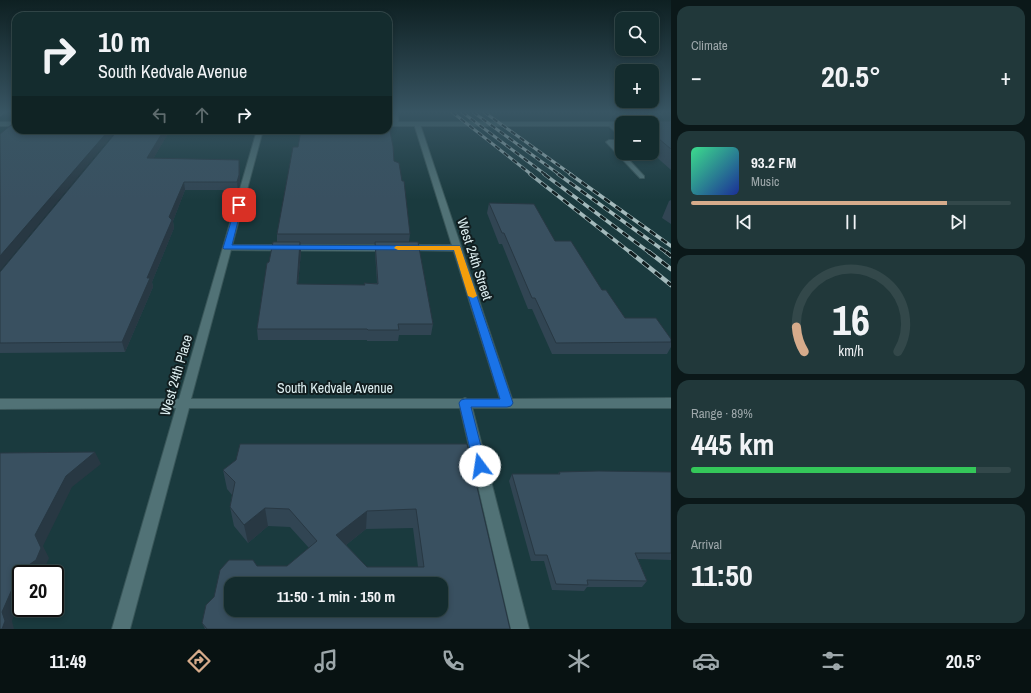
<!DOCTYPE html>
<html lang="en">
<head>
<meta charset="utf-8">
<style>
	:root { --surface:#142c2e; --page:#21383a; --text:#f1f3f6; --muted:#9da7aa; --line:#33484a; --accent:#d6ab8b }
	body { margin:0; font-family:"Archivo Narrow",sans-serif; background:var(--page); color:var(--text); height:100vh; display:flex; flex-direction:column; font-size:15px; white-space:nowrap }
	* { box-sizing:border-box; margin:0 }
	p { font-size:13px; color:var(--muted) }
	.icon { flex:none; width:22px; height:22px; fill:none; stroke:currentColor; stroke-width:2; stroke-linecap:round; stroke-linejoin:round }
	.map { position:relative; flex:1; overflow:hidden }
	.side { display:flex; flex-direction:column; gap:6px; padding:6px; background:#0b1819; width:360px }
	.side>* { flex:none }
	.hud { position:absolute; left:12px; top:12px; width:380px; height:122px; border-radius:12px; box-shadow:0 2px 6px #0003,0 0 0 1px var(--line); background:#142c2e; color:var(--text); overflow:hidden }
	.fabs { position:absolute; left:615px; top:12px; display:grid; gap:8px }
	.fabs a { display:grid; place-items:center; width:44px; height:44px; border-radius:8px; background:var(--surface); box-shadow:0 2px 6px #0003,0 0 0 1px var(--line); font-size:20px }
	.speed { position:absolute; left:12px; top:565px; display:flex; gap:8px; font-size:20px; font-weight:700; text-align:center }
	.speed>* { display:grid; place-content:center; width:52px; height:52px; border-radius:50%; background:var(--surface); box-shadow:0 2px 6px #0003,0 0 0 1px var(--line); line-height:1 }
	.speed .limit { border:2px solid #111; border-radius:6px; background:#fff; color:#111 }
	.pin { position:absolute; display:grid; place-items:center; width:34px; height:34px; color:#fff; margin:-17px; border-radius:8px; box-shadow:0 2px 6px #0006 }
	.me { position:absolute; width:44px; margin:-22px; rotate:346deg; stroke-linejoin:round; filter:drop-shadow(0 0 3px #0008) }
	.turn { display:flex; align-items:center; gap:14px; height:84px; padding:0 20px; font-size:18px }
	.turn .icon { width:52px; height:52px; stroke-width:2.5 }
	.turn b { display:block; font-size:28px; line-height:34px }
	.lanes { display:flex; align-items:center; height:38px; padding:0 20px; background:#0003; justify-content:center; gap:20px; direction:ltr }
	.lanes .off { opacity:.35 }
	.big { font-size:30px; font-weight:700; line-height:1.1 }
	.side .card { flex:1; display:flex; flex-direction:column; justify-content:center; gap:6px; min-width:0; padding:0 14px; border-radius:12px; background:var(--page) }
	.side .dial { align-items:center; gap:0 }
	.dial svg { height:104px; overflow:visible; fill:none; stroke:var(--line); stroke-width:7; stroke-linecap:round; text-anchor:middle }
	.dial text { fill:var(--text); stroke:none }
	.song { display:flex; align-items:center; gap:12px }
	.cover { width:48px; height:48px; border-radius:6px; background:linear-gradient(135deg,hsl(150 70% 55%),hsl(230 70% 35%)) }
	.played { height:4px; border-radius:2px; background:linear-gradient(90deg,var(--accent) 80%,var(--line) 80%) }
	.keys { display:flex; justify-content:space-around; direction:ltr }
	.heat { display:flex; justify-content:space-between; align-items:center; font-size:22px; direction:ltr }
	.charge { height:6px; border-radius:3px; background:linear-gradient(90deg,#34c759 89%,var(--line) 0) }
	.trip { position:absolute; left:224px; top:577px; width:224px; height:40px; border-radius:12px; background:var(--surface); box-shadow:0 2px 6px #0003,0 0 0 1px var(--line); font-weight:700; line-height:40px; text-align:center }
	.tabs { display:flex; height:64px; justify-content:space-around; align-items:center; background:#081212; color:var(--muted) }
	.tabs .icon { width:28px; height:28px }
	.tabs .current { color:var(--accent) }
	.tabs b { font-size:18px; color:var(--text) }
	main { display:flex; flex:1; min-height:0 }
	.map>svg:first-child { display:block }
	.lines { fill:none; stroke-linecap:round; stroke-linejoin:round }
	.service-casing { stroke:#395659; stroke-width:2 }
	.minor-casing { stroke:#395659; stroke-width:2 }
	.tertiary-casing { stroke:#395659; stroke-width:2 }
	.service { fill:#517276; fill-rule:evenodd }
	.minor { fill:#517276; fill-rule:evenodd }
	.tertiary { fill:#517276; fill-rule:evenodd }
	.rail-far2-casing { stroke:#a4babc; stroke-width:3 }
	.rail-far1-casing { stroke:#a4babc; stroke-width:3.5 }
	.rail-casing { stroke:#a4babc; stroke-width:4.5 }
	.rail-far2 { stroke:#111e20; stroke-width:2; stroke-dasharray:5.5; stroke-linecap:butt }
	.rail-far1 { stroke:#111e20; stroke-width:2.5; stroke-dasharray:7; stroke-linecap:butt }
	.rail { stroke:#111e20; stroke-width:3; stroke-dasharray:8; stroke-linecap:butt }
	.wall { fill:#314553; fill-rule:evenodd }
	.shaded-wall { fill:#283843 }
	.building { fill:#395060; stroke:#283843; fill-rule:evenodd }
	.route { fill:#1a73e8; stroke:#114b97 }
	.slow { fill:#f59e0b }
	.labels { text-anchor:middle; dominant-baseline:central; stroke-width:4; stroke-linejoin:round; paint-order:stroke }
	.street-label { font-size:14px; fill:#dcedef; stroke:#111e20 }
</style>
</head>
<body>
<main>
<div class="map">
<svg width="671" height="629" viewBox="0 0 671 629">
	<rect width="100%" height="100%" fill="#1a3a3e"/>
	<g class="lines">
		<defs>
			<path id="service" d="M391,112H397L399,125L394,124Z
				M608,123H612L622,133V138L608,125Z
				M622,140V144H614L644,176V178H640L606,142L609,140Z
				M227,245H387L391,248L387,251L224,250L223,248Z
				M405,245H457L461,248L457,251L402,250L401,248Z
				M465,398L469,400L471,403L529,629H511L459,403L461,400Z"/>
			<path id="minor" d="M0,112H6L0,116Z
				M417,122L420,124L512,399L671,398V408H189L130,629H112L176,408L0,409V399H179L257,130H263L191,399H500L414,124Z"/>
			<path id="tertiary" d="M0,122H16V126H0Z
				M388,122H622L624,123H622V126H388Z"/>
		</defs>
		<use href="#service" class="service-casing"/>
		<use href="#minor" class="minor-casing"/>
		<use href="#tertiary" class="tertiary-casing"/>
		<use href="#service" class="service"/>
		<use href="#minor" class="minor"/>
		<use href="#tertiary" class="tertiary"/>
		<defs>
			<path id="rail-far2" d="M452,112L532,175
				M462,112L546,175
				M473,112L560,175
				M484,112L572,175"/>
			<path id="rail-far1" d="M530,174L631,253
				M544,174L650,253
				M558,174L667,253
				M570,174L671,246"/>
			<path id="rail" d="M630,252L671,285
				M649,252L671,269
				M666,252L671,256"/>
		</defs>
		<use href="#rail-far2" class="rail-far2-casing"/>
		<use href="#rail-far1" class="rail-far1-casing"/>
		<use href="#rail" class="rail-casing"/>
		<use href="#rail-far2" class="rail-far2"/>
		<use href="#rail-far1" class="rail-far1"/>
		<use href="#rail" class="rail"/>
	</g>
	<path class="wall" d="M637,121H671V170L652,153V123H637Z
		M118,130H170L153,159L240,168V183L238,190H185L173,221L174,228L152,282L153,287L125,352L0,353V272Z
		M298,147L394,161L410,234L409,242L433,324L431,335H399L398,341H367V340H258L257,329L269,262L277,242V234ZM300,244H375V252L377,283L364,285L298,284L301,252Z
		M671,200V224L662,218L669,201Z
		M489,203L555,241L602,290L625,318L671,339V347L667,354H552L532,309H528L502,244H499L487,213Z
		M467,444L510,629H205L202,623L257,566H287L309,548L290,527L268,526L248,543L234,526L230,507L232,495L227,489L223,470ZM413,528L418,567H367L346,545L366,529Z
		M559,472H671V560L638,559L647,581L642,587H587L584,591L552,590L544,561H531L509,481L512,474H558Z"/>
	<path class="shaded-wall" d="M109,130H117L0,271V256Z
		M164,130H170L149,166L147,158Z
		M239,160L240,168V183L238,190L237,182Z
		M184,182L185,190L173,221L174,228L152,282L153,287L125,352L122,342L147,278L169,217Z
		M300,242L301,252L297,295V284Z
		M95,452L101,464L72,487L43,546L49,558L44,570L39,574H21V599L12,621L14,629H2V612L35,535L66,476Z
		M265,508L268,526L248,543L244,525Z
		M367,511L366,529L336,553V535Z"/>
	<path class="building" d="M16,121V130H109L0,256V134Z
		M637,121H671V149L652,133V123H639Z
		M388,122L393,146L394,161L399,163L402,181H404L410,234H277L293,147H298L301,130H388Z
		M118,130H164L147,158L239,160V175L237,182H184L169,217L172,220L147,278H150L122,342L0,343V272Z
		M489,203L534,204L555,241H571L602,290H606L625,318H656L671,339V342L556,343L535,298H532L504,233H502Z
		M273,242H300L297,284L365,285L364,283L378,284L375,242H418L433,324H398L399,330H368L367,329H257L267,263L269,262Z
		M240,444H467L510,629H207L202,623L206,605L214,597L220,570L229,560H253L257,566H287L317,541L289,509L265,508L244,525L230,507L235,482L223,470L236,460ZM416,509L424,567H367L336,535L367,511ZM231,584H441V610H231Z
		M95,452L66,476L35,535L41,548L36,560L20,571L2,612L5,621L2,629H0V453Z
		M599,471L671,472V553H635L647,581L587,580L588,585L556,584L547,555H535L512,474H560L559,472Z"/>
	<linearGradient id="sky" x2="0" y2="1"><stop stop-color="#0e2022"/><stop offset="0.56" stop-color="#385563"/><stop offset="1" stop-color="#385563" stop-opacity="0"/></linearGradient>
	<rect width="671" height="200" fill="url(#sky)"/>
	<path class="route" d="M239,203L242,205L232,245L460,246L513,403L511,406L507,407H471L486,466L484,470L480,471L476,470L474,466L459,403L461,400L465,399H500L454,250L224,249L223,248L236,205Z"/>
	<path class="slow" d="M396,246H460L477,296L473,298L468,296L454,250H398L394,248Z"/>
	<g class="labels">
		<g class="street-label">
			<text transform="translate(475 259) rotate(72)">West 24th Street</text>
			<text transform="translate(176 375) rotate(-74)">West 24th Place</text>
			<text x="335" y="388">South Kedvale Avenue</text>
		</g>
	</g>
</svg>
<div class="fabs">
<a><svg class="icon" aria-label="search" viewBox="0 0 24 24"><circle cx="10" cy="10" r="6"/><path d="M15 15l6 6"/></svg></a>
<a>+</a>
<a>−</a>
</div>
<div class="speed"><div class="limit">20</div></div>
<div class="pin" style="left:239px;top:205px;background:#d93025"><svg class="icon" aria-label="arrive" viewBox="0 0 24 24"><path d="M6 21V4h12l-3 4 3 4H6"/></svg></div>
<svg class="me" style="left:480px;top:466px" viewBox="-20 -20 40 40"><circle r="19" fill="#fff"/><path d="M0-13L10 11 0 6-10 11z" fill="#1a73e8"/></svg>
<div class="trip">11:50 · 1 min · 150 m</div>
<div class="hud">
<div class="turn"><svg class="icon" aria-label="right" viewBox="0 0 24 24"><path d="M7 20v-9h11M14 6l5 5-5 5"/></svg><div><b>10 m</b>South Kedvale Avenue</div></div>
<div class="lanes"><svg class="icon off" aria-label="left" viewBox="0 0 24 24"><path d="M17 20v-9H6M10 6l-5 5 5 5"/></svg><svg class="icon off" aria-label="ahead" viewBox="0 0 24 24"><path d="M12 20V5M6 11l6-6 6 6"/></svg><svg class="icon" aria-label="right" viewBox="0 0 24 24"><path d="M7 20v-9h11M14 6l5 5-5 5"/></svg></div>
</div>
</div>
<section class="side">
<div class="card"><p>Climate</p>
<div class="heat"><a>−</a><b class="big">20.5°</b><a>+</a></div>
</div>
<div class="card">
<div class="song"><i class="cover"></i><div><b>93.2 FM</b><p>Music</p></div></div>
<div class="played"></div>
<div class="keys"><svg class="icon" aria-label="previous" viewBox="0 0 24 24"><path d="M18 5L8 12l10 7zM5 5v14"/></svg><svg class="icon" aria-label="pause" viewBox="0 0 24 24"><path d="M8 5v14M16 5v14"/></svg><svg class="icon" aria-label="next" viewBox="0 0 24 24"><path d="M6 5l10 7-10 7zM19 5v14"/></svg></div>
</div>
<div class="card dial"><svg viewBox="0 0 100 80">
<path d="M14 69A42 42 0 1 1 86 69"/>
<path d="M14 69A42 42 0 0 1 8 50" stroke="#d6ab8b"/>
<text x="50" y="56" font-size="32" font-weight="700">16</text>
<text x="50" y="72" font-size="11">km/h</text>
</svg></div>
<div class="card"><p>Range · 89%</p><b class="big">445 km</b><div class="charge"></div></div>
<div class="card"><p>Arrival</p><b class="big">11:50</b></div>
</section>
</main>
<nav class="tabs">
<b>11:49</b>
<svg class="icon current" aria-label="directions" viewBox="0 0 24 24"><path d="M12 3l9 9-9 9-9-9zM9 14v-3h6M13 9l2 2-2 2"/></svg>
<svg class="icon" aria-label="music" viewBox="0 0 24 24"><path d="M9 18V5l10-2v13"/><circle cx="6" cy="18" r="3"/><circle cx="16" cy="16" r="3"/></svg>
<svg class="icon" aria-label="phone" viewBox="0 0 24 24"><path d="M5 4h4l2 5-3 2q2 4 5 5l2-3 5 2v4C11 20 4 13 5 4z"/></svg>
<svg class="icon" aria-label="climate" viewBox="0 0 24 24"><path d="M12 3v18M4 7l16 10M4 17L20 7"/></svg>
<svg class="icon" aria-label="car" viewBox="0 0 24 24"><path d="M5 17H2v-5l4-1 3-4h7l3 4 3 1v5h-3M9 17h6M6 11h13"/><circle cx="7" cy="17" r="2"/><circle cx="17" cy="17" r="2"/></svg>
<svg class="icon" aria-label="filters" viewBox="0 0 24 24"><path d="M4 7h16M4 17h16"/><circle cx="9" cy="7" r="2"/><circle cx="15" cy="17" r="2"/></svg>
<b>20.5°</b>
</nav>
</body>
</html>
